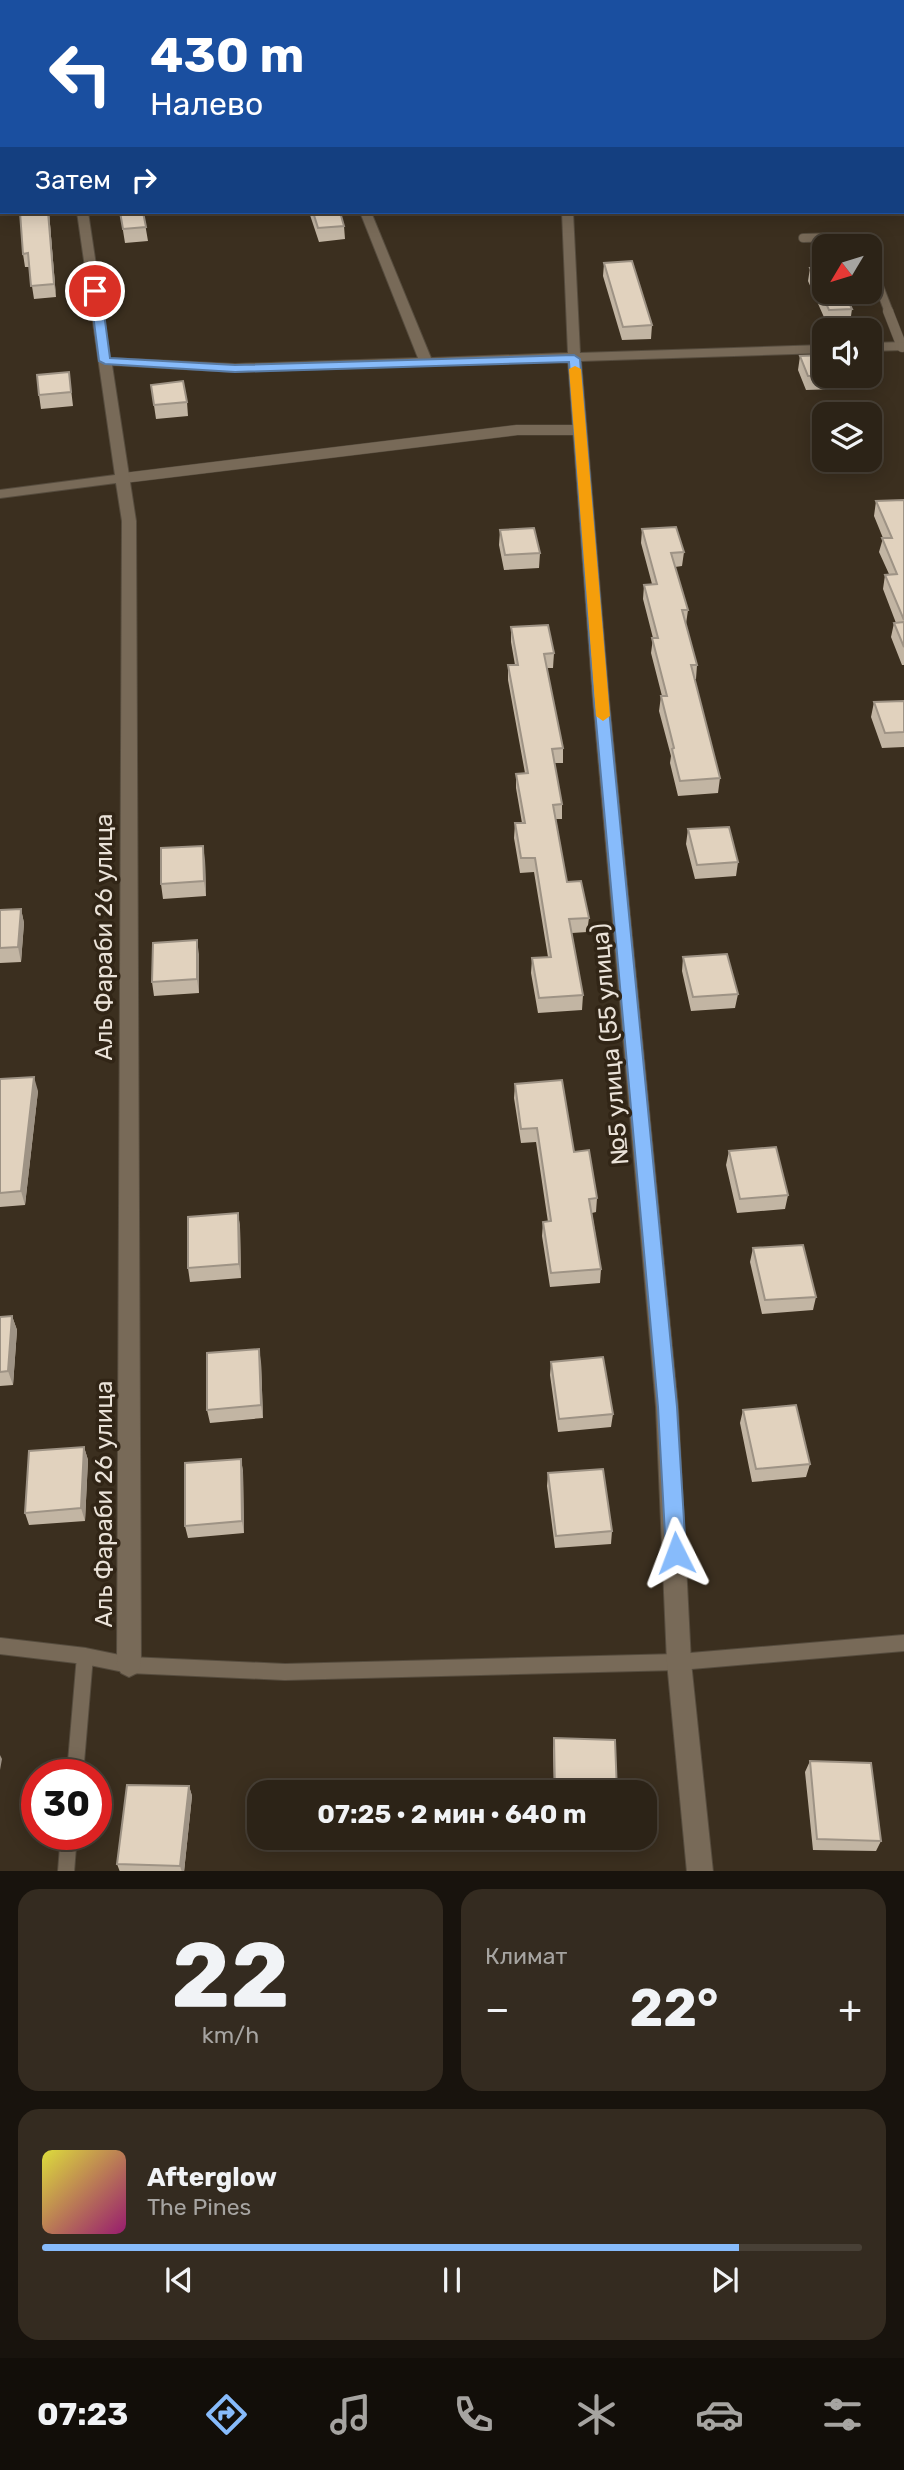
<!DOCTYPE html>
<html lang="ru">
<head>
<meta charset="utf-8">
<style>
	:root { --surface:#2c2317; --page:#342b20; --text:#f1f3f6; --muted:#a6a4a1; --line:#484036; --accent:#87bbfb }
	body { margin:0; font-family:Rubik,sans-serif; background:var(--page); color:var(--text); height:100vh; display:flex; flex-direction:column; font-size:26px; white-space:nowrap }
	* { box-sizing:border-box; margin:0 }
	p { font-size:23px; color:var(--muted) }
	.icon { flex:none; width:38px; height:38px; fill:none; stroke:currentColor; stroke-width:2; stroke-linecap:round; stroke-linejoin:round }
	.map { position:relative; height:1871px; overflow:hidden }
	.panel { display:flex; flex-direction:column; gap:18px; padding:18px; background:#18130d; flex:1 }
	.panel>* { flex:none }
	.top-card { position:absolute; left:0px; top:0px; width:905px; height:214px; box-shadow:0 4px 18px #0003,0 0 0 2px var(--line); background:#1a4fa0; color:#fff; overflow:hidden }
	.needle { width:46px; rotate:232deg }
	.tools { position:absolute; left:812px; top:234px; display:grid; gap:14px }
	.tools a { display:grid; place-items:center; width:70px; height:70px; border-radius:14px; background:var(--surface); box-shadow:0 4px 18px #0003,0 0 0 2px var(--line); font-size:35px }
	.speed { position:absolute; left:21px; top:1759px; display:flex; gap:14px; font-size:35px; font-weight:700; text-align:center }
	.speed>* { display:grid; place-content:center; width:91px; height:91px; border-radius:50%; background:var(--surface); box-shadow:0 4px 18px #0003,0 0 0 2px var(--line); line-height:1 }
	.speed .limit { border:10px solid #d22; background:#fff; color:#111 }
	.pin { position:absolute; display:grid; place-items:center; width:60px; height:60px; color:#fff; margin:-30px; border:4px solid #fff; border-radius:50%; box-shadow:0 2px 7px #0007 }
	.me { position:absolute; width:77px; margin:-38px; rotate:357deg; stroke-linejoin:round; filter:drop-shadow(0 0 5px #0008) }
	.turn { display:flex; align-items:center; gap:24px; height:147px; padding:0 35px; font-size:32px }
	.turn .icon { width:91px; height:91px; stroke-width:2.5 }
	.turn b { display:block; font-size:49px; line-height:60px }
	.then { display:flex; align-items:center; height:66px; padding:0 35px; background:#0003; gap:14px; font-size:26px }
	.big { font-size:52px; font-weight:700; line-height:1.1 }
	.panel .card { flex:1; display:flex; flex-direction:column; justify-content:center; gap:10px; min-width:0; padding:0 24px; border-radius:21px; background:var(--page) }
	.panel .dial { align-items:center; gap:0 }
	.dial b { font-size:91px; line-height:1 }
	.song { display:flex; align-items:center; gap:21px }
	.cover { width:84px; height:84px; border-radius:10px; background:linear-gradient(135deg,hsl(60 70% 55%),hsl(320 70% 35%)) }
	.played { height:7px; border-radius:4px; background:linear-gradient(90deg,var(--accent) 85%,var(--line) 85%) }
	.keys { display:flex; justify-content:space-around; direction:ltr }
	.heat { display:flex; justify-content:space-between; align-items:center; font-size:38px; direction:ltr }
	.panel .tiles { flex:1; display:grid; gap:18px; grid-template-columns:1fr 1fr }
	.card:last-child { grid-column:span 2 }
	.trip { position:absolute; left:247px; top:1780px; width:410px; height:70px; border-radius:21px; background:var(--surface); box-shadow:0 4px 18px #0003,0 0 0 2px var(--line); font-weight:700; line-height:70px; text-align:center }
	.dock { display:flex; height:112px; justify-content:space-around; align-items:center; background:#120e09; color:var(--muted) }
	.dock .icon { width:49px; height:49px }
	.dock .selected { color:var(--accent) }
	.dock b { font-size:32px; color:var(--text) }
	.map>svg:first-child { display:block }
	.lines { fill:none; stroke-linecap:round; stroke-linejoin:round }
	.service-far2-casing { stroke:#564c3e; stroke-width:10 }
	.service-far1-casing { stroke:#564c3e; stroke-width:11 }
	.service-casing { stroke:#564c3e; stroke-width:18 }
	.minor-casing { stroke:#564c3e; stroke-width:2 }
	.service-far2 { stroke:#786a58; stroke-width:8 }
	.service-far1 { stroke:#786a58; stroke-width:10 }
	.service { stroke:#786a58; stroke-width:16 }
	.minor { fill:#786a58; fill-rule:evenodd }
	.wall { fill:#c2b5a3 }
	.shaded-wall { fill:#9e9385 }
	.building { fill:#e1d2be; stroke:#9e9385; stroke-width:2 }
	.route { fill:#87bbfb; stroke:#587aa3; stroke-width:2 }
	.slow { fill:#f59e0b }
	.labels { text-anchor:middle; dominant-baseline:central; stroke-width:7; stroke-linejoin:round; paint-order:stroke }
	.street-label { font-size:24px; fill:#eae2d8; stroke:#312516 }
</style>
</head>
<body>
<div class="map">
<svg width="904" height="1872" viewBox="0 0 904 1872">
	<rect width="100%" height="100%" fill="#3b2f1f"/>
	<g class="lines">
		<defs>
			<path id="service-far2" d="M898,0L901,2
				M803,238L847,237L855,247
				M870,263L889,312"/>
			<path id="service-far1" d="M888,311L902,347
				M124,478L517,430H580"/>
			<path id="service" d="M0,1646L85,1656L129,1665L285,1672L679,1662L904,1643
				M75,1774L85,1656
				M66,1872L69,1834"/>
			<path id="minor" d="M40,0H50V2H40Z
				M273,0H283L284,2H274Z
				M508,0H518L519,2H509Z
				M77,212H88L110,358L235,364L418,358L360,212H371L431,358L568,353L562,212H573L580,353L824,345V353L581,361L609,700L678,1407L691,1662L713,1872H687L667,1662L656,1407L593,700L568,361L235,372L112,365L136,521L141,1665L137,1673L129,1677L121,1673L117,1665L122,521L116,483L0,498V490L115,475Z
				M904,342V350L870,351V343Z"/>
		</defs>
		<use href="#service-far2" class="service-far2-casing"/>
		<use href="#service-far1" class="service-far1-casing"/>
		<use href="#service" class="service-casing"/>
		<use href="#minor" class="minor-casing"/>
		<use href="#service-far2" class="service-far2"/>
		<use href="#service-far1" class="service-far1"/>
		<use href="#service" class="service"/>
		<use href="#minor" class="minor"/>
	</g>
	<path class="wall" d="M20,212H49L56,297L34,299L29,267H25L23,254Z
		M120,212H143L148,241L125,243Z
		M309,212H340L344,226L345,239L319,242Z
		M528,212H558V214L530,216Z
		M604,263L652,325L651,339L622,340L603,276Z
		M810,268L852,309L850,323L827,324L808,281Z
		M824,355V376H839L837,389L806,390L798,370L800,356Z
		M69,372L73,406L41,409L39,395Z
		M151,385L187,402L188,416L156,419Z
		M904,500V665H902L891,637L894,623H896L883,589L885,575L889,574L879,552L883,538L874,516L876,501Z
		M642,529L684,552L682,566L675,567L688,610L686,624L697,665L696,679H694L720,778L718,793L678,796L670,763L671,756L659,711L661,696H662L651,653L653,638L643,599L644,585L652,584L641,543Z
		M500,530L540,553L539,568L504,570L499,545Z
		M511,627L554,653L553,668H547L563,748V763H554L562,804V819H556L567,882L589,918L587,932L572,933L583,995L582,1010L538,1013L531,973L532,958L548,957L534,872L520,873L514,838L515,823H522L516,788V774L525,773L508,680V665H515L511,642Z
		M904,701V747L882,748L871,717L874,702Z
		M688,829L738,862L736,876L695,879L686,844Z
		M205,860L206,896L163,899L161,884Z
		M21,909L24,923L21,962L0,963V910Z
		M199,954V993L154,996L152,982Z
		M683,957L738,994L735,1008L691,1011L682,971Z
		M0,1079L38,1091L25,1205L0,1207Z
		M515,1084L574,1152L597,1198L596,1212L592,1213L601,1269L600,1283L550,1287L542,1236L543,1222H548L536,1142L521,1143L514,1098Z
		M729,1151L788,1195L785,1209L737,1213L726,1165Z
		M238,1213L240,1227L241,1278L190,1282L188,1268Z
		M753,1248L816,1297L813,1310L762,1314L750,1262Z
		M12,1316L17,1330L13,1385L0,1386V1317Z
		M261,1362L263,1418L210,1423L207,1410Z
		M551,1362L613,1414L611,1427L558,1432L550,1375Z
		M743,1410L810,1464L806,1477L752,1482L740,1423Z
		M84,1447L88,1460L85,1521L29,1525L25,1513Z
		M241,1459L243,1472L244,1533L188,1538L185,1526Z
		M548,1473L612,1531L611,1544L555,1548L547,1486Z
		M554,1738L617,1792H554L553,1749Z
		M810,1761L881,1841L876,1851L813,1850L805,1772Z
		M189,1786L192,1796L184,1872H120L117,1864Z"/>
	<path class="shaded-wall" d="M48,212H49L56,297L54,284Z
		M203,846L205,860L206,896L204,881Z
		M21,909L24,923L21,962L18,947Z
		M197,940L199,954V993L197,979Z
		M34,1077L38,1091L25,1205L21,1191Z
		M238,1213L240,1227L241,1278L239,1264Z
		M12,1316L17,1330L13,1385L8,1371Z
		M259,1349L261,1362L263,1418L261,1405Z
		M84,1447L88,1460L85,1521L81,1508Z
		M241,1459L243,1472L244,1533L242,1521Z
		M0,1755L2,1759L0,1770Z
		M189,1786L192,1796L184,1872H182L180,1866Z"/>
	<path class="building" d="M223,0H247L248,2H224Z
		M314,0H338V2H314Z
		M459,0H489L490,2H460Z
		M20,212H48L54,284L31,286L28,253L23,254Z
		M120,212H143L146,227L123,229Z
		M313,212H340L344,226L318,228Z
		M632,261L652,325L623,327L604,263Z
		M824,267V292H844L852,309L829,310L810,268Z
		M824,355V376H808L800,356Z
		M69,372L71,392L39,395L37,375Z
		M183,381L187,402L154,405L151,385Z
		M904,500V620L885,575L897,574L882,538H892L876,501Z
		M676,527L684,552L671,553L688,610H682L697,665H691L720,778L680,781L672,749L674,748L661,696H667L652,638H658L644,585L657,584L642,529Z
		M534,528L540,553L505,555L500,530Z
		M904,622V647L894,623Z
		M548,625L554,653L544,654L563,748L552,749L562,804L553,805L567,882L581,881L589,918L569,919L583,995L539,998L532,958L551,957L535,858H521L515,823H525L516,774L528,773L508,665H518L511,627Z
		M904,701V732L885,733L874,702Z
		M729,827L738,862L697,865L688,829Z
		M203,846L204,881L161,884V848Z
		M21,909L18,947L0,948V910Z
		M197,940V979L152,982L153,943Z
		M727,954L738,994L693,997L683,957Z
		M34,1077L21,1191L0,1193V1079Z
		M562,1080L574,1152L589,1150L597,1198L589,1199L601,1269L551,1273L543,1222L551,1221L537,1128L521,1129L515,1084Z
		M776,1147L788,1195L740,1199L729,1151Z
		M238,1213L239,1264L188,1268V1217Z
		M803,1245L816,1297L765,1300L753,1248Z
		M12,1316L8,1371L0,1372V1317Z
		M259,1349L261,1405L207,1410V1353Z
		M603,1357L613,1414L559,1419L551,1362Z
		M796,1405L810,1464L756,1469L743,1410Z
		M84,1447L81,1508L25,1513L29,1451Z
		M241,1459L242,1521L185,1526V1463Z
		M603,1469L612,1531L556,1536L548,1473Z
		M554,1738L615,1740L617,1792H555Z
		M810,1761L871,1763L881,1841L817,1839Z
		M127,1785L189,1786L180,1866L117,1864Z"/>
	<path class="route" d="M95,287L101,291L110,358L235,365L574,355L580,359L608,699L677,1407L686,1553L683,1560L676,1563L669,1560L666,1553L658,1407L594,699L569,362L235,372L105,364L99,361L90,291Z"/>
	<path class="slow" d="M575,366L581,369L610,716L603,721L596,716L569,369Z"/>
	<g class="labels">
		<g class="street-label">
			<text transform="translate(104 937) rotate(-90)">Аль Фараби 26 улица</text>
			<text transform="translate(610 1044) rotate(-95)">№5 улица (55 улица)</text>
			<text transform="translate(104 1504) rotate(-90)">Аль Фараби 26 улица</text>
		</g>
	</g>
</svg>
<div class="tools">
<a><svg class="needle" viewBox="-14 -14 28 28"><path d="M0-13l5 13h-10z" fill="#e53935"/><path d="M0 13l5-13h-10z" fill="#a6a4a1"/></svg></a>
<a><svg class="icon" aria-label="sound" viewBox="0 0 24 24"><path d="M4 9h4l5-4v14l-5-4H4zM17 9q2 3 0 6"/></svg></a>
<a><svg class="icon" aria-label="layers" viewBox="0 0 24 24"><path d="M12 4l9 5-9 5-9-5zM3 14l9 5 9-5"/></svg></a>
</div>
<div class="speed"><div class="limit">30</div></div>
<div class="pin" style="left:95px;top:291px;background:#d93025"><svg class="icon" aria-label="arrive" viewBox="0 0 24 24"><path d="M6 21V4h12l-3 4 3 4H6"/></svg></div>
<svg class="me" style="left:676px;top:1553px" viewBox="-20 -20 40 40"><path d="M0-17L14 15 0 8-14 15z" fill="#87bbfb" stroke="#fff" stroke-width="4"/></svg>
<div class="trip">07:25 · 2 мин · 640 m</div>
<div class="top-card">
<div class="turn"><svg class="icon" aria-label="left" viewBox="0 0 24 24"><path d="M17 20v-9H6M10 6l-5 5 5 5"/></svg><div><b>430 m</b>Налево</div></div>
<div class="then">Затем<svg class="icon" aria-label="right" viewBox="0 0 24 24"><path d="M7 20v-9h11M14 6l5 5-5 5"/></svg></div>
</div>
</div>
<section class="panel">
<div class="tiles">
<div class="card dial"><b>22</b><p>km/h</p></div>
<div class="card"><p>Климат</p>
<div class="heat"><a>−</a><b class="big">22°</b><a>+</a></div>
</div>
<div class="card">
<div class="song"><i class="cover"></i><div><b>Afterglow</b><p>The Pines</p></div></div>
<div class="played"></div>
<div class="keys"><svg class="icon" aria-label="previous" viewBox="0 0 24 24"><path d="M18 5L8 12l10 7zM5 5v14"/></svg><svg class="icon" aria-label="pause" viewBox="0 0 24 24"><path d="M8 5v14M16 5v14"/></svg><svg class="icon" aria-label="next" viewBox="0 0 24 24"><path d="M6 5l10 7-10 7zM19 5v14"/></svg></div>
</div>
</div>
</section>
<nav class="dock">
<b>07:23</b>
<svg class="icon selected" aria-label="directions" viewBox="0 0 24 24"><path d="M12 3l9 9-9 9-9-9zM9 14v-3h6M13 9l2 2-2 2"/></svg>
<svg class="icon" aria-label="music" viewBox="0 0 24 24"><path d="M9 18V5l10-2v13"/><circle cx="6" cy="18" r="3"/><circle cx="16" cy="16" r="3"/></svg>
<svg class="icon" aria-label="phone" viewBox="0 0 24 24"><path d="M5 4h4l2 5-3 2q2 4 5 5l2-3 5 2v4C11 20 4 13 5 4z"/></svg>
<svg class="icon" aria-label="climate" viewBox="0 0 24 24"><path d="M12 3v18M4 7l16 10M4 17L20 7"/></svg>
<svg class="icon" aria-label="car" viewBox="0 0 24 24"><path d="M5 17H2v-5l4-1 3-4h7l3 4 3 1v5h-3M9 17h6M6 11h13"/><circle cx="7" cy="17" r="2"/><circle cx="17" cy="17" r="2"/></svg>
<svg class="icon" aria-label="filters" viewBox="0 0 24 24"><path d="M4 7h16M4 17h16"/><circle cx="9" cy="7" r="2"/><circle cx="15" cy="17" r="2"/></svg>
</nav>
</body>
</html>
